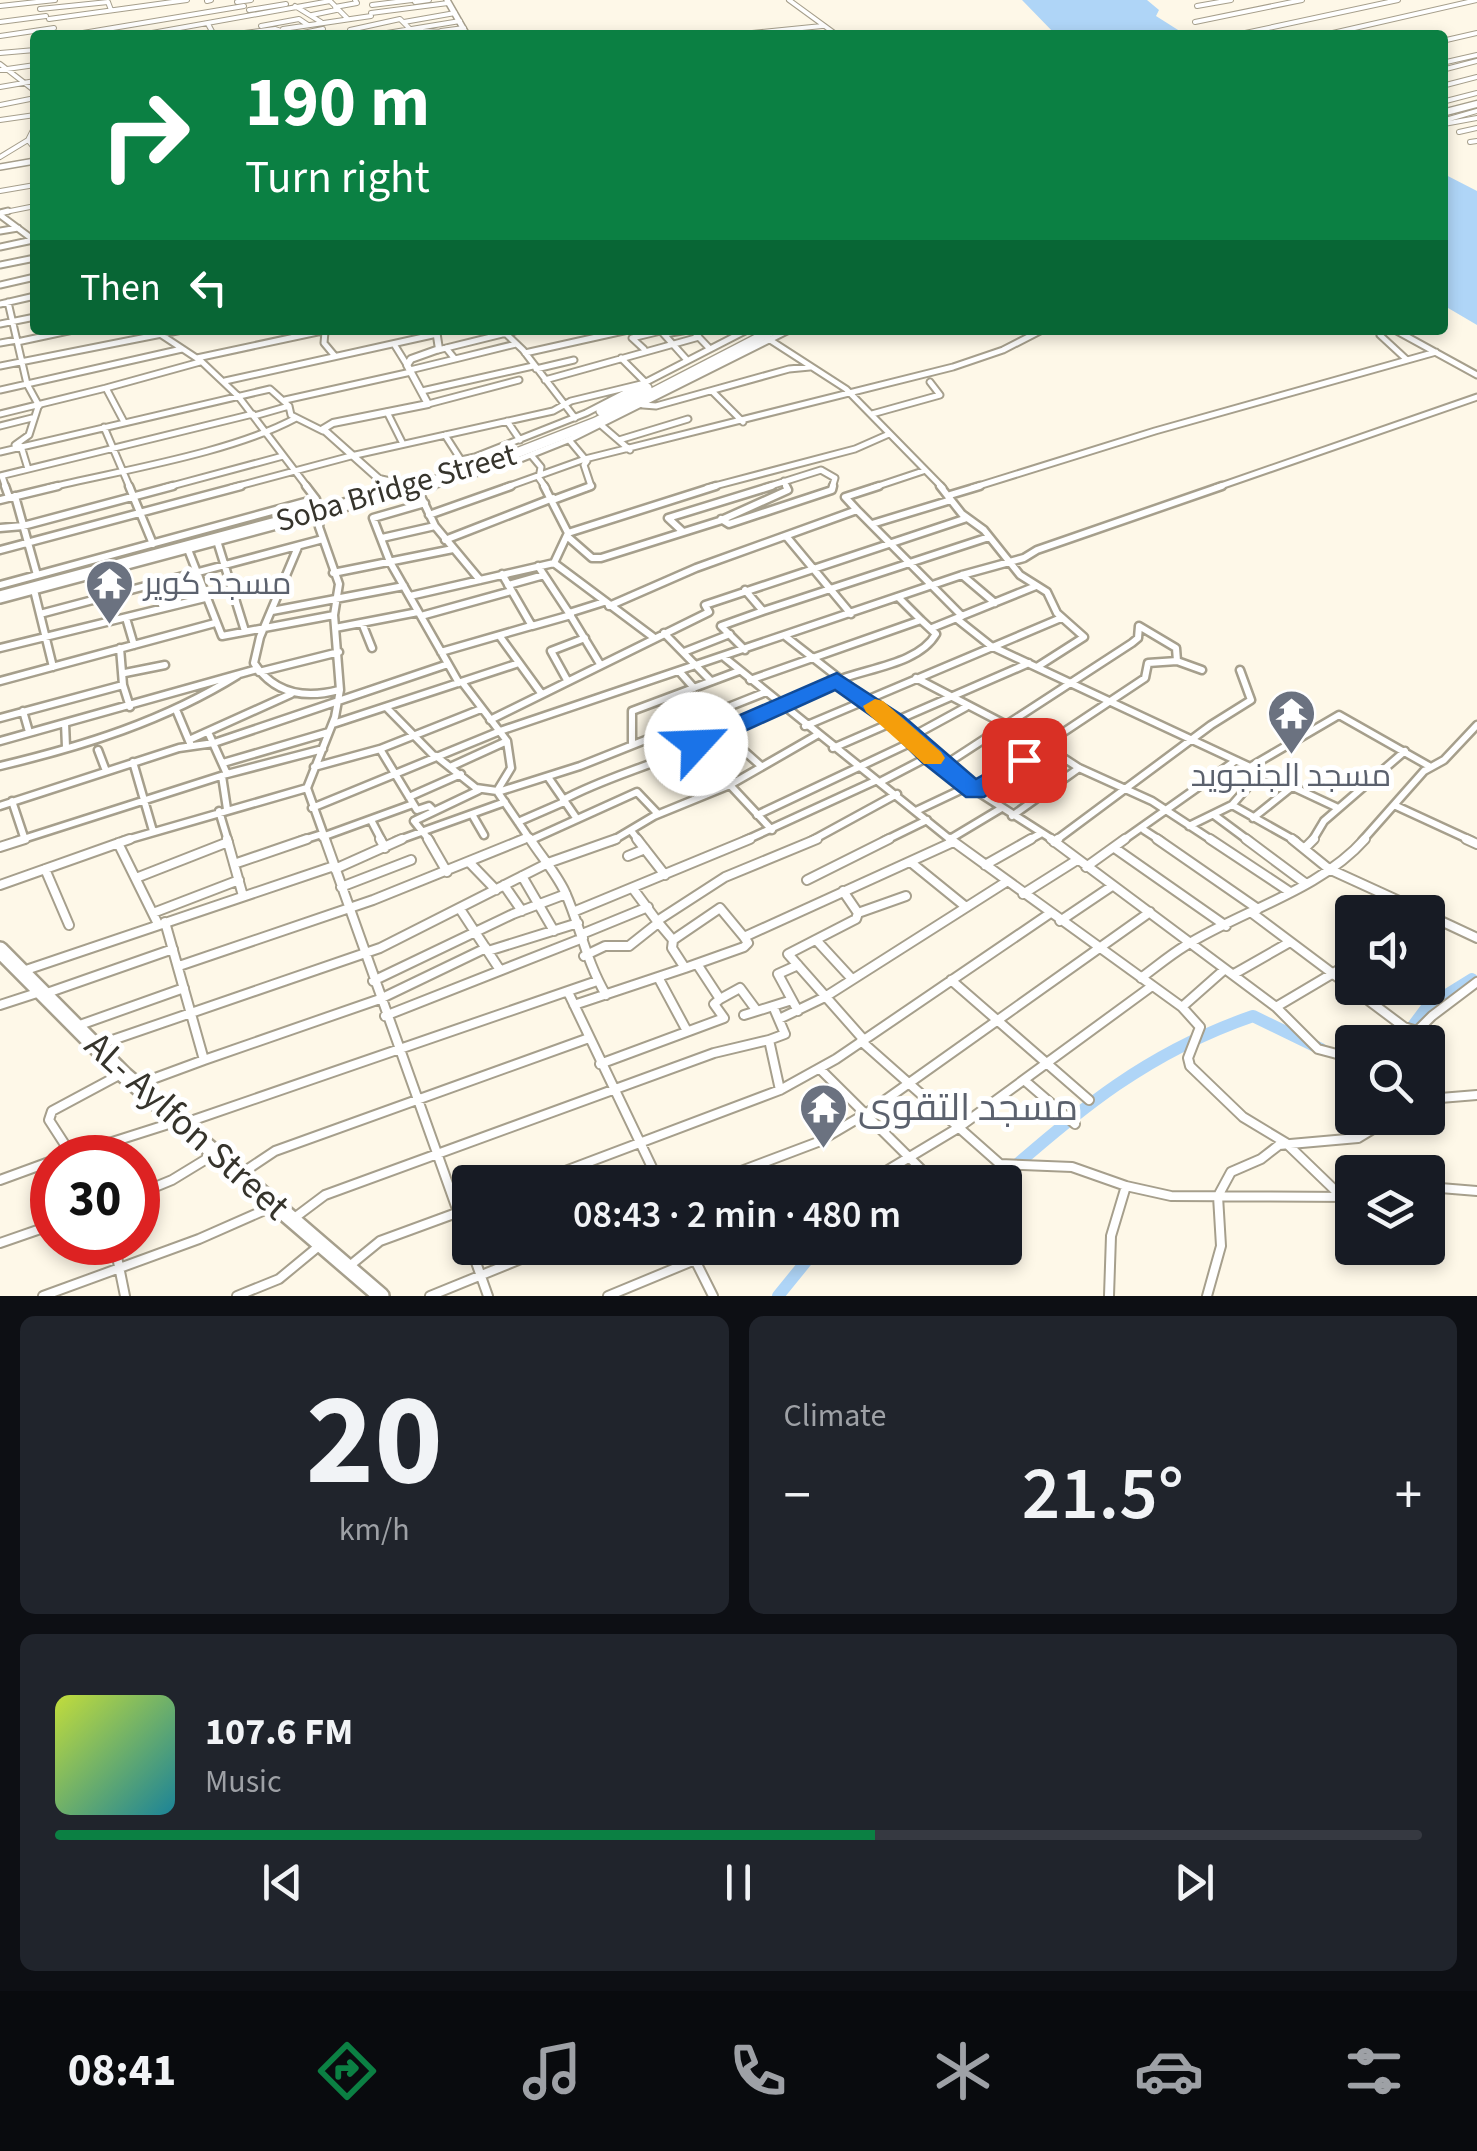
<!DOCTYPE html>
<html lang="en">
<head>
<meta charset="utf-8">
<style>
	:root { --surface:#171b24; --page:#20242c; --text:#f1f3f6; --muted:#9ea1a6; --line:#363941; --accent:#0b8043 }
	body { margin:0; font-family:"Source Sans 3",Cairo,sans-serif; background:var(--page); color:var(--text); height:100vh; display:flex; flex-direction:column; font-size:38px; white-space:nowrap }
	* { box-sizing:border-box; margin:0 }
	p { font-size:32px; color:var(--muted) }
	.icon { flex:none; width:55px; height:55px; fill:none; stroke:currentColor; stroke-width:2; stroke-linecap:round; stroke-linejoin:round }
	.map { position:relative; height:1296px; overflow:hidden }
	.details { display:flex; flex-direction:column; gap:20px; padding:20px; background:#0d0f14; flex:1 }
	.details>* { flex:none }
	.guide { position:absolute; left:30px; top:30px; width:1418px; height:305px; border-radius:10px; box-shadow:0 5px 15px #0003; background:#0b8043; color:#fff; overflow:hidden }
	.buttons { position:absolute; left:1335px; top:895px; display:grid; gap:20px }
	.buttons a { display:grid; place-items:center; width:110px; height:110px; border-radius:10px; background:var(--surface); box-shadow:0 5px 15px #0003; font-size:50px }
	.speed { position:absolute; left:30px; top:1135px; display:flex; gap:20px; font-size:50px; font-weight:700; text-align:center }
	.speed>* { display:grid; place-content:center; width:130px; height:130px; border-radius:50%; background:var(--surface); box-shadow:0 5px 15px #0003; line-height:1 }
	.speed .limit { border:15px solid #d22; background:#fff; color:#111 }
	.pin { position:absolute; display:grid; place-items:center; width:85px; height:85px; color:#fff; margin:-42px; border-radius:20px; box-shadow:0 5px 15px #0006 }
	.me { position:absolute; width:110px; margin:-55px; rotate:65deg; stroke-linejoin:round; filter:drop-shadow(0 0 8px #0008) }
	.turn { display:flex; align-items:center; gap:35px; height:210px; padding:0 50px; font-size:45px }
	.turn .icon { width:130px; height:130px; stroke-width:2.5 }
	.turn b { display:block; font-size:70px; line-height:85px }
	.then { display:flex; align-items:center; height:95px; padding:0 50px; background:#0003; gap:20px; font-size:38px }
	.big { font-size:75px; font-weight:600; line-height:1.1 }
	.details .tile { flex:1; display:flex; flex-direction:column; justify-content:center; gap:15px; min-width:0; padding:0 35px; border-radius:15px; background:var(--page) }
	.details .dial { align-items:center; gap:0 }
	.dial b { font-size:130px; line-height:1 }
	.song { display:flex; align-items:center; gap:30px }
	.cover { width:120px; height:120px; border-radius:15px; background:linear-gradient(135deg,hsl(70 70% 55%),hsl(190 70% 35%)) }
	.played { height:10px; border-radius:5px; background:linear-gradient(90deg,var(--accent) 60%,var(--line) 60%) }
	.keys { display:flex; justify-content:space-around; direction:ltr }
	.heat { display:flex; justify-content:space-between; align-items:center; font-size:55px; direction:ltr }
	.details .tiles { flex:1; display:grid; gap:20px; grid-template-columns:1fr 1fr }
	.tile:last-child { grid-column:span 2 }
	.trip { position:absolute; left:452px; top:1165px; width:570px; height:100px; border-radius:10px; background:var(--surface); box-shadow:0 5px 15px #0003; font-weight:600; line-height:100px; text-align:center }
	.tab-bar { display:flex; height:160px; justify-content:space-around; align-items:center; background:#090b0e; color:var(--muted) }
	.tab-bar .icon { width:70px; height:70px }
	.tab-bar .current { color:var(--accent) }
	.tab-bar b { font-size:45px; color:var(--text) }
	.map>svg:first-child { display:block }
	.water { fill:#afd5f7 }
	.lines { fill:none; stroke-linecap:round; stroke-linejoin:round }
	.river { stroke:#afd5f7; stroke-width:12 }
	.street-far3-casing { stroke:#a69f8c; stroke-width:6 }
	.street-far2-casing { stroke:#a69f8c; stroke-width:9 }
	.street-far1-casing { stroke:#a69f8c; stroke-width:11 }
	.street-casing { stroke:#a69f8c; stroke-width:12 }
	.secondary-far1-casing { stroke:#a69f8c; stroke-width:8 }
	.secondary-casing { stroke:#a69f8c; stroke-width:10 }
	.highway-far3-casing { stroke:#a69f8c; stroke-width:9 }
	.highway-far2-casing { stroke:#a69f8c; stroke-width:12 }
	.highway-far1-casing { stroke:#a69f8c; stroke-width:16 }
	.highway-casing { stroke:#a69f8c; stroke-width:20 }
	.street-far3 { stroke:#fff; stroke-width:4 }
	.street-far2 { stroke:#fff; stroke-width:5 }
	.street-far1 { stroke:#fff; stroke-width:6 }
	.street { stroke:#fff; stroke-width:8 }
	.secondary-far1 { stroke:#fff; stroke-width:5 }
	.secondary { stroke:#fff; stroke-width:6 }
	.highway-far3 { stroke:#fff; stroke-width:6 }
	.highway-far2 { stroke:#fff; stroke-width:9 }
	.highway-far1 { stroke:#fff; stroke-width:11 }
	.highway { stroke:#fff; stroke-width:15 }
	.route { fill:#1a73e8; stroke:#114b97; stroke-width:2.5 }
	.slow { fill:#f59e0b }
	.labels { text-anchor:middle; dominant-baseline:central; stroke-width:10; stroke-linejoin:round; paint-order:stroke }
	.street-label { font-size:32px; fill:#36342c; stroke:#fff }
	.worship-label { font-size:32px; fill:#5b616d; stroke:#fff; text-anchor:start }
	.near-worship-label { font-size:38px; fill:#5b616d; stroke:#fff; text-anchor:start }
	.near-street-label { font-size:38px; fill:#36342c; stroke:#fff }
</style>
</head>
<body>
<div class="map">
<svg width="1477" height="1296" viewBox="0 0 1477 1296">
	<rect width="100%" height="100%" fill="#fef8e8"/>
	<path class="water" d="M1022,0H1147L1159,10L1156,16L1186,35H1056Z
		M1442,173L1477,191V325L1443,305Z"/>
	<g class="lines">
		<path class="river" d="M1401,1042L1427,1007L1472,979
			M997,1182C1079,1109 1148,1052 1253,1016L1321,1049
			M778,1296L817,1248"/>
		<defs>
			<path id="street-far3" d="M329,0L347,18
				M789,0L837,35
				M207,1L211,0
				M237,2L251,0
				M415,2L429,0
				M372,5L412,0
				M0,6L55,0
				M295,6L321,22
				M1197,6L1231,0
				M335,7L357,3L355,0
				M40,9L108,2L111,10
				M249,10L286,4
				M371,13L448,3
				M312,15L336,10
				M49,19L187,0
				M0,22L46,16
				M404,22L455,13
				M1195,22L1302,0
				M208,24L214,35
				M261,26L299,19L308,25
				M283,29L371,16
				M350,30L400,19L409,28
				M441,31L464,28
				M1213,34L1217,35
				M71,35L244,6
				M141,35L330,1
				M229,35L275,29L293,35
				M293,35L323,29
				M375,35L460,21
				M399,35L423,31L467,33
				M733,35L822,26
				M1236,35L1398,0
				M1324,35L1477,0
				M0,36L54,28
				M1442,41L1477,33
				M0,53L35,50
				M1442,63L1477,55
				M0,64L35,91
				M0,70L35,65
				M1442,70L1477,61
				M1442,86L1477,77
				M0,87L35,81
				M1442,102L1477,93
				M0,105L35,98
				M0,120L35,115
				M1442,121L1477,111
				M1444,124L1477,118
				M1459,132L1477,128
				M28,140L35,149
				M1470,142L1477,141
				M0,157L28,140L35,126
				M0,191L35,185
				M0,213L35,206"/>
			<path id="street-far2" d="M0,213L8,211
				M0,215L35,241
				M0,231L18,228
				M0,247L33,240
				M0,265L35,258
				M0,285L35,277
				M8,302L27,384L39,406
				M0,304L35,296
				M0,324L35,317
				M154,330L201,361L238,396L308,488
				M502,330L523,350L575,418
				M692,330L710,349
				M751,330L757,333
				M1383,330L1380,335L1406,359
				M1395,330L1477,375
				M661,331L687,360
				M325,332L324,343L334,355
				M665,334L688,330
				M767,338L846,389L943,488
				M17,342L73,330
				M0,343L17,340
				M394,344L407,365
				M446,348L455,359L516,344
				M644,349L632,338L661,331
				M438,350L519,330
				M525,353L628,330
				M197,358L327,330
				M621,358L645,382
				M0,366L182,330
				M536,369L574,360
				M410,370L455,359
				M545,380L699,337
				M225,381L437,334
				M0,390L182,349
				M422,391L533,366
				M712,391L743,422
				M285,400L411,372
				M428,404L519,380
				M643,405L656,406L789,369L810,367
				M387,412L403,444
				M0,414L106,388
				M872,414L940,395L930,382
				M254,416L289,406
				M507,421L520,440
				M124,422L106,388L200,362
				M601,425L630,450
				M0,426L32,418
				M104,427L130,488
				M445,435L461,460L475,457L586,413L747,330
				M619,440L688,419
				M570,441L585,459
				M15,445L29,435L38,407
				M21,446L28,469
				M0,452L270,389L289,406L291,415L323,431
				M531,455L541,467L539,478L546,488
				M0,476L253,414
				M2,476L6,488
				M784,481L787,488
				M48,488C122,470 231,453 296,418
				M164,488L283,456
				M231,488L351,456L553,411L571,401L641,384
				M424,488L508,464L573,438L789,330
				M504,488L585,459L953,367L1003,350L1042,330
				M586,488L591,486L584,465L587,461
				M707,488L855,449L889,434
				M764,488L821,470L835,478L832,488
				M872,488L923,471
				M972,488L1155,431L1436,352
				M1215,488L1477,397"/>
			<path id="street-far1" d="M5,486L9,497
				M129,486L153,544
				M544,486L568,533L554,563
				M940,486L962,514L984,530L1020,575L1047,592L1057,613L1084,637L1037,667
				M418,490L435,526L480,580
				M414,491L433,486
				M950,495L980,486
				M15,496L37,575
				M0,500L58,486
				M553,500L591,486
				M425,503L373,518L390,562L459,683
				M857,510L962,616
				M321,513L319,527L339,584L334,615L340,690L335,717L307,788L326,841
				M429,515L511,486
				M721,519L729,524L832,490L833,486
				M872,524L951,500
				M0,528L23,526L173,486
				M682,531L668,518L772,486
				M568,533L716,486
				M786,536L851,614
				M568,537L592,558H601L719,521L788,490L786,486
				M382,538L435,526
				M445,540L553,498
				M218,544L245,631
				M298,547L260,637L254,663C274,694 305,699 339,690
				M0,550L241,486
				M189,552L222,636L334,615
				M554,563L653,637
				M538,566L569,613
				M333,573L453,549
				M502,574L532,626L571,615
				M962,575L995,603
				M155,583L163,608
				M0,585L316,499L306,486
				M508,585L544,575
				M745,590L763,611L721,626L745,650
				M35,594L53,667
				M410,596L554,563
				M899,598L921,620
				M609,606L696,568L857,510L845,497L879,486
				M272,611L404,586
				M763,611L989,537
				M40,614L323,539
				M421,616L511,591
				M126,618L134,645
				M957,619L991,646L1338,808
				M362,623L372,648
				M335,628L418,612
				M932,628L1036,586
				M664,633L711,681
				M785,636L895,722L964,783L1055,841
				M501,638L541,693
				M0,648L205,598
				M120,648L123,685L130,707
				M441,652L531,626
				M684,652L730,634
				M725,658L952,841
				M600,664L569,613L604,602
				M679,671L694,688
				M259,672L339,652
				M125,673L165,665
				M916,678L1039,742L1079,768L1152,801L1213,841
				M567,680L551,651L585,638
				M0,681L215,623
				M462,682L507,741L511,768L497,791
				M386,707L435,757
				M23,711L29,732
				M177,712L190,743
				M705,716L761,766
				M0,718L123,685
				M490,720L709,612L705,605L967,518
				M65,723L66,747
				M333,724L519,663
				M805,726L1061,618
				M208,732L227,774
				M911,737L966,707
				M189,740L291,694
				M0,741L257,669
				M632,743V711L739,671
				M833,748L1029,663
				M380,749L417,810L429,806L434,811
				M98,750L106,771
				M436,756L476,788L497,791L531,841
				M133,762L153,831
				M223,763L329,732
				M0,766C84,746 164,721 238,675
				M943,766L1132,643L1138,638L1139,626L1176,648L1177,661
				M314,767L380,749L481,709
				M450,767L507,741
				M1250,767L1339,715L1429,766
				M1260,773L1232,805L1296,841
				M222,776L227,809
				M548,777L577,819
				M880,782L930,756
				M730,785L772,830
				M975,791L1145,678L1148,663L1177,661L1202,670
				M498,792L580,766L766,692
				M409,797L461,774
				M563,800C598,781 634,771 670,756C726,734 778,705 833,682C865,668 918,665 936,634L921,620L750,680
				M12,801L24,837
				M1394,805L1472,841
				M0,806L179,748L214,743L448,664
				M312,808L500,731L962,575L1024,558L1037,550L1222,486
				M219,811L228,841
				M916,811L969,786
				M757,815L914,741
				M1214,815L1249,841
				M473,816L484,835
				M1012,816L1079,768
				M1253,818L1293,786
				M371,820L382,841
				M518,822L564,802
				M1189,826L1232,805
				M1144,830L1161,841
				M632,832L639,841
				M322,837L413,804
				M950,839L1000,809
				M531,840L637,792L658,814
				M17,841L227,774L323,749
				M123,841L307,788
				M300,841L322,834
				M396,841L505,802
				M430,841L414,821L479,790
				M518,841L529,837
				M612,841L654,816L730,785L817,735
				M744,841L875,781
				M811,841L897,794
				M884,841L927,820
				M1027,841L1040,834
				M1055,841L1211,725L1251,700L1240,670
				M1122,841L1235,761
				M1312,841L1324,821L1405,751
				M1362,841L1424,771L1444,760L1477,725"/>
			<path id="street" d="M227,839L243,896
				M325,839L488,1296
				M380,839L385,848
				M428,839L447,872
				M530,839C541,856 556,873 565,892C581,928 586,961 606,995
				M637,839L665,875
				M950,839L1182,1007L1200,1027L1188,1058L1190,1066L1243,1117L1286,1143L1343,1198
				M1051,839L1276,1007L1318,1049L1352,1058
				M1157,839L1258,909
				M1210,839L1290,892
				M1246,839L1305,883
				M1292,839L1329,869L1423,912
				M1466,839L1477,844
				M1054,842L1058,839
				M118,843L158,924
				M0,847L25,839
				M1306,847L1314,839
				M1116,849L1226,926
				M628,856L645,849
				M469,862L496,890
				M234,864L307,839
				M913,864L966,907
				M985,865L1031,839
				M1086,867L1125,839
				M45,869L69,925
				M335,869L402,839
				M522,876L554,931
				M136,878L228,842
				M807,880L889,839
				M0,885L130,839
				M504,885L522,911
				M341,887L411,860
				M634,890L657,921
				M843,891L858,913L856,919L788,954L864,1040
				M1023,894L1077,860
				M460,909L500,970
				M573,912L750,839
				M153,913L239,880
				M858,913L906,896
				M1252,913L1404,1027L1417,1031
				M1428,915L1477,938
				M1060,921L1112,886
				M582,934L648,907
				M673,940L720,908L744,937
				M817,941L852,979
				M488,951L578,923
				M584,956L605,946H629L658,923
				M697,964L720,999L740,988L757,1011L773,1006
				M798,965L778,974L798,1011
				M179,966L373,900L524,839
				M685,968L744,947L748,943L744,937L953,842
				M23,971L334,866
				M1234,974L1290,942
				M658,977L687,1031
				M1141,978C1156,967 1170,955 1185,946C1242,910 1319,891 1365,839
				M951,980L1089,1100
				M373,981L513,914L566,894
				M568,992L659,1182
				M47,993L173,949
				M0,1005L40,992
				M574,1005L685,968L672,948L673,940L657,921L725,877L817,839
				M1182,1007L1225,969
				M1276,1007L1352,962
				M744,1015L757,1011
				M385,1016L583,938
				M779,1019L825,997L1006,882
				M77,1026L184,988
				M861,1041L1000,1164L1072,1167L1126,1186L1171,1196L1352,1197
				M1406,1042L1432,1016L1477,982
				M95,1046L380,948L548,863L616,839
				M204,1060L380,999L486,948
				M600,1064L724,1018L714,1004L720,999
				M820,1069L934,1182
				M1024,1080L1075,1124
				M139,1084L204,1060L165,922
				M780,1090L769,1040L785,1034L773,1006L792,1000
				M1428,1099L1477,1095
				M182,1124L597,981
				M71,1154L49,1120L52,1111L121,1074
				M62,1158L175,1122
				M242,1173L275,1151L589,1038
				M0,1180L52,1161
				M536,1182L780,1090L836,1059L1049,914
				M712,1182L818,1142L867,1113L1150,912
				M868,1182L958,1128L1152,986
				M1428,1187L1477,1191
				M138,1194L172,1180L213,1155
				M293,1219L325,1195L714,1053L769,1040
				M114,1242L125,1296
				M0,1243L52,1225
				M689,1248L713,1296
				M347,1268L380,1241L470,1208
				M43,1296L199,1239L274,1206
				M237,1296L279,1279L319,1246
				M430,1296L548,1248
				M608,1296L724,1248
				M1109,1296L1111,1236L1126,1186
				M1207,1296L1221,1246L1218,1196L1231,1172L1261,1159L1279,1145L1358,1138L1391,1118"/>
			<path id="secondary-far1" d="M447,0L467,35
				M0,167L35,161"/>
			<path id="secondary" d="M401,484L379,479L323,429L333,423L428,404L407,365L411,359L439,349L436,330"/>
			<path id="highway-far3" d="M1442,113L1477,104"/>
			<path id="highway-far2" d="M601,411L647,388
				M406,488L473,470L596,422L774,330"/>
			<path id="highway-far1" d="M0,597L415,486"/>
			<path id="highway" d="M0,950L123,1074L381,1296"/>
		</defs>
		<use href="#street-far3" class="street-far3-casing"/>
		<use href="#street-far2" class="street-far2-casing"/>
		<use href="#street-far1" class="street-far1-casing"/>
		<use href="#street" class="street-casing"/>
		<use href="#secondary-far1" class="secondary-far1-casing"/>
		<use href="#secondary" class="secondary-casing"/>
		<use href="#highway-far3" class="highway-far3-casing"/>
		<use href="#highway-far2" class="highway-far2-casing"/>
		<use href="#highway-far1" class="highway-far1-casing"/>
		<use href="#highway" class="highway-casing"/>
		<use href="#street-far3" class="street-far3"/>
		<use href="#street-far2" class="street-far2"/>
		<use href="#street-far1" class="street-far1"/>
		<use href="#street" class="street"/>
		<use href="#secondary-far1" class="secondary-far1"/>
		<use href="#secondary" class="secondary"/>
		<use href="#highway-far3" class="highway-far3"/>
		<use href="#highway-far2" class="highway-far2"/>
		<use href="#highway-far1" class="highway-far1"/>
		<use href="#highway" class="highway"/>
	</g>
	<path class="route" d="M837,673L903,716L976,779L1024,752L1036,760L984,797H966L922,762L887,727L835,690L705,749H687L684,744L687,738Z"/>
	<path class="slow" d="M875,699L883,701L941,752L945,758L941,764H924L866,712L863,706Z"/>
	<defs>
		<symbol id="temple-pin" viewBox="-11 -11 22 30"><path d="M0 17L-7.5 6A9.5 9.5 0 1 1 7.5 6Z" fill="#6b7280" stroke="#fff"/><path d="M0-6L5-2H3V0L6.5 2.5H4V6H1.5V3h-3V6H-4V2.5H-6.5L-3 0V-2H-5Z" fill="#fff"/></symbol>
	</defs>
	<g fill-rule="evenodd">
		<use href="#temple-pin" x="82" y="556" width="55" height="75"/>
		<use href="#temple-pin" x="1264" y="686" width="55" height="75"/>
		<use href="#temple-pin" x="796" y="1080" width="55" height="75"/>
	</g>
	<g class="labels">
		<g class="street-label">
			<text transform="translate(396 488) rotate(-16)">Soba Bridge Street</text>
		</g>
		<g class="worship-label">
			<text x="144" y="584">مسجد كوير</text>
			<text x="1291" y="776" text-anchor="middle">مسجد الجنجويد</text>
		</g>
		<g class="near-worship-label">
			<text x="858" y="1108">مسجد التقوى</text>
		</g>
		<g class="near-street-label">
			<text transform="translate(187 1126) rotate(42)">AL- Aylfon Street</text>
		</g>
	</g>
</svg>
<div class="buttons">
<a><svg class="icon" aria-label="sound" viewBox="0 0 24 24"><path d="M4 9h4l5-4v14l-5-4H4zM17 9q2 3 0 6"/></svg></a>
<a><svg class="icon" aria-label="search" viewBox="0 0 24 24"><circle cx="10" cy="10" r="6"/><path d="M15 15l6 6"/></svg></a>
<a><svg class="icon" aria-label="layers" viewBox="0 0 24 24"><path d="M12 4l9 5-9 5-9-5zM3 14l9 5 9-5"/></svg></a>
</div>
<div class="speed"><div class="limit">30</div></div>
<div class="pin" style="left:1024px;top:760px;background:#d93025"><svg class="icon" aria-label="arrive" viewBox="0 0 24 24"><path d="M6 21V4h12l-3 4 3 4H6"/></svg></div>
<svg class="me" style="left:696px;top:744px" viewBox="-20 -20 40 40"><circle r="19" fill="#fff"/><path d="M0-13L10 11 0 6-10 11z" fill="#1a73e8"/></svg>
<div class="trip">08:43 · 2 min · 480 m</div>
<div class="guide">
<div class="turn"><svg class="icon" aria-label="right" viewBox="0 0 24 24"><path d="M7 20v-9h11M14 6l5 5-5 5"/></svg><div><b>190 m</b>Turn right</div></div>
<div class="then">Then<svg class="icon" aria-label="left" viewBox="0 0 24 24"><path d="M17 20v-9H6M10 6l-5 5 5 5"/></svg></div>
</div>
</div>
<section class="details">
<div class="tiles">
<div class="tile dial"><b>20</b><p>km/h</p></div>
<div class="tile"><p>Climate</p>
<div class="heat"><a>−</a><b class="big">21.5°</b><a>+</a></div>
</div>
<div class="tile">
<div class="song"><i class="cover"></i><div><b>107.6 FM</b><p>Music</p></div></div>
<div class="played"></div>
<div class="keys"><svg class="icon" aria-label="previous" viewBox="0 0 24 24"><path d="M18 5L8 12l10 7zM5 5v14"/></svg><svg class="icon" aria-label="pause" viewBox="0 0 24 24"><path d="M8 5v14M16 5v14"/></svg><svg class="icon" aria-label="next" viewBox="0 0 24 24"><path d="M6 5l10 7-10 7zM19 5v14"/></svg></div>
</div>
</div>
</section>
<nav class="tab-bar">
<b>08:41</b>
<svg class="icon current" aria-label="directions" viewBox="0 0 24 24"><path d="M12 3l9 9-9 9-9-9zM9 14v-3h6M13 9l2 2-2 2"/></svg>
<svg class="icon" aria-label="music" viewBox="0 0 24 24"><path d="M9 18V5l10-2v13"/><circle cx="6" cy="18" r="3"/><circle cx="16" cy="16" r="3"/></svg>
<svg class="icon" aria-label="phone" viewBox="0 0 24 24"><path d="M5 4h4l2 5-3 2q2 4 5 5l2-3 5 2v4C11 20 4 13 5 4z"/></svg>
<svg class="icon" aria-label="climate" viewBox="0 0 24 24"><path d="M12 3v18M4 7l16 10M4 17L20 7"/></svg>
<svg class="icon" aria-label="car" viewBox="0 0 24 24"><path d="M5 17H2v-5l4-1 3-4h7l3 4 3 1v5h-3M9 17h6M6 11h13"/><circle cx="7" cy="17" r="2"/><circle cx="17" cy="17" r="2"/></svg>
<svg class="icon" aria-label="filters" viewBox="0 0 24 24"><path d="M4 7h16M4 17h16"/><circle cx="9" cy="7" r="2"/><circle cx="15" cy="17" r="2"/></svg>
</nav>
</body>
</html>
